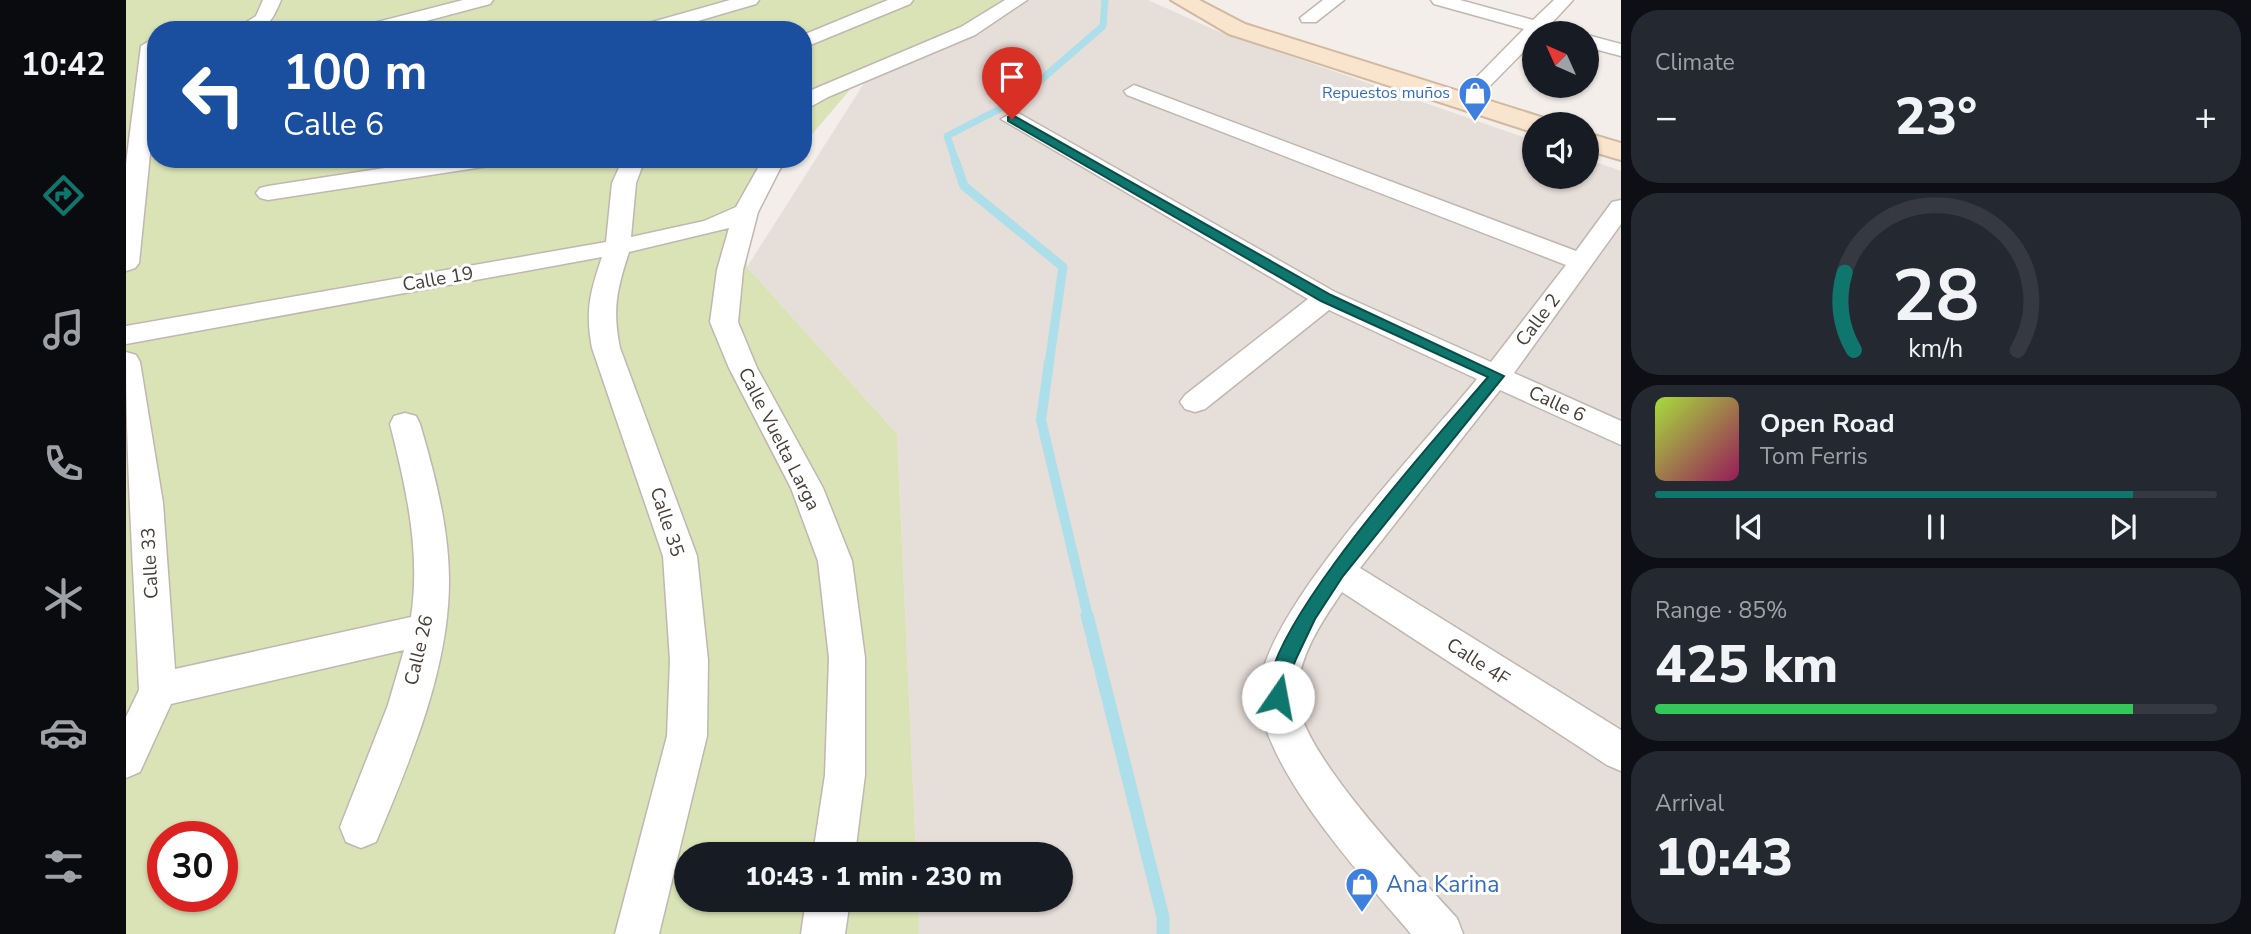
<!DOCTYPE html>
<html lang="en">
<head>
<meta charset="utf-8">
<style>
	:root { --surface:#171b24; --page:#242831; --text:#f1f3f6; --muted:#9ea1a6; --line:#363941; --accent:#0f766e }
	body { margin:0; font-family:"Nunito Sans",sans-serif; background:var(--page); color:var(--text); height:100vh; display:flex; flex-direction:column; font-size:26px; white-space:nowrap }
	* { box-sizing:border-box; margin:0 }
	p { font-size:23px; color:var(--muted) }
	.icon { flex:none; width:38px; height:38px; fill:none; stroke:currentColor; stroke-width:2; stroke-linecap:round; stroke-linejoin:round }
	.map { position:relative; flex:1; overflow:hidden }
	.side { display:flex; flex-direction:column; gap:10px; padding:10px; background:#0d0f14; width:630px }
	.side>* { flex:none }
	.top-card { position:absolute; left:21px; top:21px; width:665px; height:147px; border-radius:28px; box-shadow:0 2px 5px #0004; background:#1a4fa0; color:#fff; overflow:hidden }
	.needle { width:46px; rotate:315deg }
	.tools { position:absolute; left:1396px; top:21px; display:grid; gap:14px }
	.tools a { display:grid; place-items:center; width:77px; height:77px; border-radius:50%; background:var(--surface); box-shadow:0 2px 5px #0004; font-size:35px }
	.speed { position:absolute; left:21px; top:821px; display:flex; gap:14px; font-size:35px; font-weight:700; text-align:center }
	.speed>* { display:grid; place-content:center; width:91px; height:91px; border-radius:50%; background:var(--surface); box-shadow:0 2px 5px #0004; line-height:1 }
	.speed .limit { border:10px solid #d22; background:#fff; color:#111 }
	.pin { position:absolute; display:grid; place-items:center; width:60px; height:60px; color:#fff; margin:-72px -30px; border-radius:50% 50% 50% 0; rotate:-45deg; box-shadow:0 0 7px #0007 }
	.pin .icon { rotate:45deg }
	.me { position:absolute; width:77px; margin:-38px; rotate:12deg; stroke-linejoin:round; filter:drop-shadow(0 0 5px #0008) }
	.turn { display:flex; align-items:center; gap:24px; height:147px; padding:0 21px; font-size:32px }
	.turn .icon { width:91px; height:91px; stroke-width:2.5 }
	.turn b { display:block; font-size:49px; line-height:60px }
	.big { font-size:52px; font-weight:800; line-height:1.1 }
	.side .card { flex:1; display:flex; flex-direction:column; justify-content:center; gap:10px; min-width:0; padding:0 24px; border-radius:28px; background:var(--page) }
	.side .dial { align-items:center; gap:0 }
	.dial svg { height:182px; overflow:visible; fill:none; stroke:var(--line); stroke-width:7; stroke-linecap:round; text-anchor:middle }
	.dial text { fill:var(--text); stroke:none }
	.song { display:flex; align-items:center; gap:21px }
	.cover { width:84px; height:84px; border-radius:10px; background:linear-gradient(135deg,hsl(80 70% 55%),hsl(330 70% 35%)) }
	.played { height:7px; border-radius:4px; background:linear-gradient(90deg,var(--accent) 85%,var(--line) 85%) }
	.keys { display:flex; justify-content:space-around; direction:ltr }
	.heat { display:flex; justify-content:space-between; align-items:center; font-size:38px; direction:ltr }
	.charge { height:10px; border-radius:5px; background:linear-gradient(90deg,#34c759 85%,var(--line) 0) }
	.trip { position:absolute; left:548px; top:842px; width:399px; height:70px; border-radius:35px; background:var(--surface); box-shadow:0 2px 5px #0004; font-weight:800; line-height:70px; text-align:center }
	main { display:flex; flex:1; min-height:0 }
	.menu { display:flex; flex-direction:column; width:126px; justify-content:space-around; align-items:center; background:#090b0e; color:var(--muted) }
	.menu .icon { width:49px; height:49px }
	.menu .active { color:var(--accent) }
	.menu b { font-size:32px; color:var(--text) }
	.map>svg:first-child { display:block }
	.residential { fill:#e6ded8 }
	.green { fill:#dae3b6; fill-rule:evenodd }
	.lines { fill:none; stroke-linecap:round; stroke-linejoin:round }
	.stream-far3 { stroke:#acdfe9; stroke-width:7 }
	.stream-far2 { stroke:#acdfe9; stroke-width:9 }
	.stream-far1 { stroke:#acdfe9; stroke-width:10 }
	.stream { stroke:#acdfe9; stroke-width:13 }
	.street-casing { stroke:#c1b6b0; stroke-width:3 }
	.secondary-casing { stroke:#d1b89f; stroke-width:4 }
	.street { fill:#fff; fill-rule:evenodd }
	.secondary { fill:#f9e4cd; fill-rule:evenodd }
	.route { fill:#0f766e; stroke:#0a4d48; stroke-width:2 }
	.labels { text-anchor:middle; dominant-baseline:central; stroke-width:6; stroke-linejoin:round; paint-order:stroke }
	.far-shop-label { font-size:16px; fill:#366cbe; stroke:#fff; text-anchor:end }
	.street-label { font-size:19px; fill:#463d38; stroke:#fff }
	.near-shop-label { font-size:23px; fill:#366cbe; stroke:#fff; text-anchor:start }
</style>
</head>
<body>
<main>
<nav class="menu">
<b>10:42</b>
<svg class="icon active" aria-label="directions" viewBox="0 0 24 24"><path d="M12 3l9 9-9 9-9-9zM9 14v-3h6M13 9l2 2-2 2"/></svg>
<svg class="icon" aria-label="music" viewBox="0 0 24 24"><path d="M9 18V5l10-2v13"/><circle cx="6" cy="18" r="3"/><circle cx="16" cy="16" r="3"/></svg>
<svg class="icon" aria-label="phone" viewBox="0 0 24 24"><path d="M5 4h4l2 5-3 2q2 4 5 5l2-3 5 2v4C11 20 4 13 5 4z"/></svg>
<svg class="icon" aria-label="climate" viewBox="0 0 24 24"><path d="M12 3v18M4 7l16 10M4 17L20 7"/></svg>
<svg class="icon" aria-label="car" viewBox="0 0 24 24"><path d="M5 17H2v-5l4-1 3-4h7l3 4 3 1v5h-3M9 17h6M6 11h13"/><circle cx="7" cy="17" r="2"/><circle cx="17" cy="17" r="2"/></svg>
<svg class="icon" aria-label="filters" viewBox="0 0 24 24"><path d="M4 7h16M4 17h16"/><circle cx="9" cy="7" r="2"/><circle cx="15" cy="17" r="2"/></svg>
</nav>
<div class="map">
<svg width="1495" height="934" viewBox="0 0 1495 934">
	<rect width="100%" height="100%" fill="#f3eee9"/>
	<path class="residential" d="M899,0H1022L1089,30L1409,141V177H1461V159L1495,171V934H793L792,900H934V854H790L771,434L621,267L744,74Z"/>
	<path class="green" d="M0,0H899L733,79L677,145V30H30V159H665L620,212L621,267L771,434L790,854H560V900H792L793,934H0ZM37,836H96V896H37Z"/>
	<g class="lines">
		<path class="stream-far3" d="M830,162L821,136L893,99L977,26L979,0"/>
		<path class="stream-far2" d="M829,160L838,186L937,267L923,364"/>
		<path class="stream-far1" d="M923,362L915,420L962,617"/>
		<path class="stream" d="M961,615L1037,917V934"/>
		<defs>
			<path id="street" d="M137,0H155C143,29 138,30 108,30L130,16Z
				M337,0H367L364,4L266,30H234L236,26Z
				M604,0H633L630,4L541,30H510L512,26Z
				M762,0H787L784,4L677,48V35Z
				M879,0H901L849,35L702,97L677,111V95L688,89L835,27Z
				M1197,0H1218L1190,22H1176L1174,18Z
				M1305,0H1334L1407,20L1428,0H1447L1424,25L1436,28L1438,33H1409V40L1345,105H1331L1327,101L1331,97L1398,29L1308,4Z
				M1461,35L1495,44V56L1461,47Z
				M25,40L30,41V95L13,263L9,268L0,271V164L15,46Z
				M1008,85L1450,251L1486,202L1495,200V224L1388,373L1495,421V445L1374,390L1234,568L1495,730V771L1481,765L1216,592C1195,623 1173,655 1171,694C1169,749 1293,876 1331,918L1337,934H1285L1280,928C1234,874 1140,771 1133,699C1126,621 1300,443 1351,379L1203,310L1079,409L1069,412L1059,409L1054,402L1059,395L1182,299L875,119L886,113L894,114L1209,292L1365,362L1440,265L1001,95L998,91Z
				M317,159H374L363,166L142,200L134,198L130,193L134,188L142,186Z
				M497,159H519L510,183L505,237L578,221L610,207L637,159H659L632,212L617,270L612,322L631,368L697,488L726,561L739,658V775L729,854H687L699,775L703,658L692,561L665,488L603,368L584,322L591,270L603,228L503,252C491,289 486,309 494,348L571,556L582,660L581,736L533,934H489L541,736L544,660L537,556L466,348C459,311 464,292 476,257L0,344V326L480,242L486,183Z
				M0,352L10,355L14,362L37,503L49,669L285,617C295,552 280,487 264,424L268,416L279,413L290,416L294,424C309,475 323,528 323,581C323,670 284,761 250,842L235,848L220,842L214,827L262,705L278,650L45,704L14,772L0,778V717L13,690C8,577 0,465 0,352Z
				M680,900H724L719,934H675Z"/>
			<path id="secondary" d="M1045,0H1073L1119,24L1418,118L1422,124H1409V132L1400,130L1103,34Z
				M1461,133L1495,143V160L1461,150Z"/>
		</defs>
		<use href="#street" class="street-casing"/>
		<use href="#secondary" class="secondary-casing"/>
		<use href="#street" class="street"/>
		<use href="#secondary" class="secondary"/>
	</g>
	<path class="route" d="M882,117H890L1205,295L1378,376L1217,576L1189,619L1170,659L1163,676L1158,703L1152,706L1145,703C1118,647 1321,426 1362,377L1195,301L882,121Z"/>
	<defs>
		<symbol id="shop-pin" viewBox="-11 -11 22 30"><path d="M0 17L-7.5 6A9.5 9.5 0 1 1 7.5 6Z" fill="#3f7fe0" stroke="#fff"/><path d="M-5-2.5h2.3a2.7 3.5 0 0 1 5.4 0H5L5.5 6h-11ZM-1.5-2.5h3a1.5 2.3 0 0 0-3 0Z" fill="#fff"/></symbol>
	</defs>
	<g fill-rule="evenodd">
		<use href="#shop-pin" x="1330" y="74" width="38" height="52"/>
		<use href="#shop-pin" x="1217" y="865" width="38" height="52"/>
	</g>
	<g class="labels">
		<g class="far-shop-label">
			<text x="1324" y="93">Repuestos muños</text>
		</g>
		<g class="street-label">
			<text transform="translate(312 279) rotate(-10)">Calle 19</text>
			<text transform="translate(1412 320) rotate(-53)">Calle 2</text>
			<text transform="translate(1431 404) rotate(25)">Calle 6</text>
			<text transform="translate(653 439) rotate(63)">Calle Vuelta Larga</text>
			<text transform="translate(541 522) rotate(72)">Calle 35</text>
			<text transform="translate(24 563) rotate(-93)">Calle 33</text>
			<text transform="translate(293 650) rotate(-77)">Calle 26</text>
			<text transform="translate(1352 662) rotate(33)">Calle 4F</text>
		</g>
		<g class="near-shop-label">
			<text x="1260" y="884">Ana Karina</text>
		</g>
	</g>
</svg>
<div class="tools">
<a><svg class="needle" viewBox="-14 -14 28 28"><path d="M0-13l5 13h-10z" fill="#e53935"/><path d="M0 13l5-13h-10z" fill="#9ea1a6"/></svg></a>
<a><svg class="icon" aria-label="sound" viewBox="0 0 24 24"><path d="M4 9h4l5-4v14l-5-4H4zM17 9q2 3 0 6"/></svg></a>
</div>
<div class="speed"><div class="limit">30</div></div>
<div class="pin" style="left:886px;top:119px;background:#d93025"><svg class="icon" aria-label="arrive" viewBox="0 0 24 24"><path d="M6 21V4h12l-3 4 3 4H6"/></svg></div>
<svg class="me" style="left:1152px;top:697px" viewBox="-20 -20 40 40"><circle r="19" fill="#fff"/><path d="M0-13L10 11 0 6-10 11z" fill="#0f766e"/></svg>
<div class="trip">10:43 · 1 min · 230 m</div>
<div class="top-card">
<div class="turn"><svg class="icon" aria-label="left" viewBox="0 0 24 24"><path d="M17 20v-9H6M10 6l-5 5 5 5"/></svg><div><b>100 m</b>Calle 6</div></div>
</div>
</div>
<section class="side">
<div class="card"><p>Climate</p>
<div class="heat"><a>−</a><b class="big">23°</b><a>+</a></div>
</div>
<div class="card dial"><svg viewBox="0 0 100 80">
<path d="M14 69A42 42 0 1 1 86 69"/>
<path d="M14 69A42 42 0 0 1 10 35" stroke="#0f766e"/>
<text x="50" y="56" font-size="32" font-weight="700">28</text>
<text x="50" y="72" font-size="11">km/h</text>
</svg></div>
<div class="card">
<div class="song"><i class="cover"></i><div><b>Open Road</b><p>Tom Ferris</p></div></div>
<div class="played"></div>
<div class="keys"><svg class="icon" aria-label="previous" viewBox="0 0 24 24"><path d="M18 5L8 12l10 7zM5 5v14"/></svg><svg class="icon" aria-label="pause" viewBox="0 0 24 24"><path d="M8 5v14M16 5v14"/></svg><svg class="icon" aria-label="next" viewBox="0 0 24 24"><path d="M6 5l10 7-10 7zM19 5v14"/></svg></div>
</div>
<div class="card"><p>Range · 85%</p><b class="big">425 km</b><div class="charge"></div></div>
<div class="card"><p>Arrival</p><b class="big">10:43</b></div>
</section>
</main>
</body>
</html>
